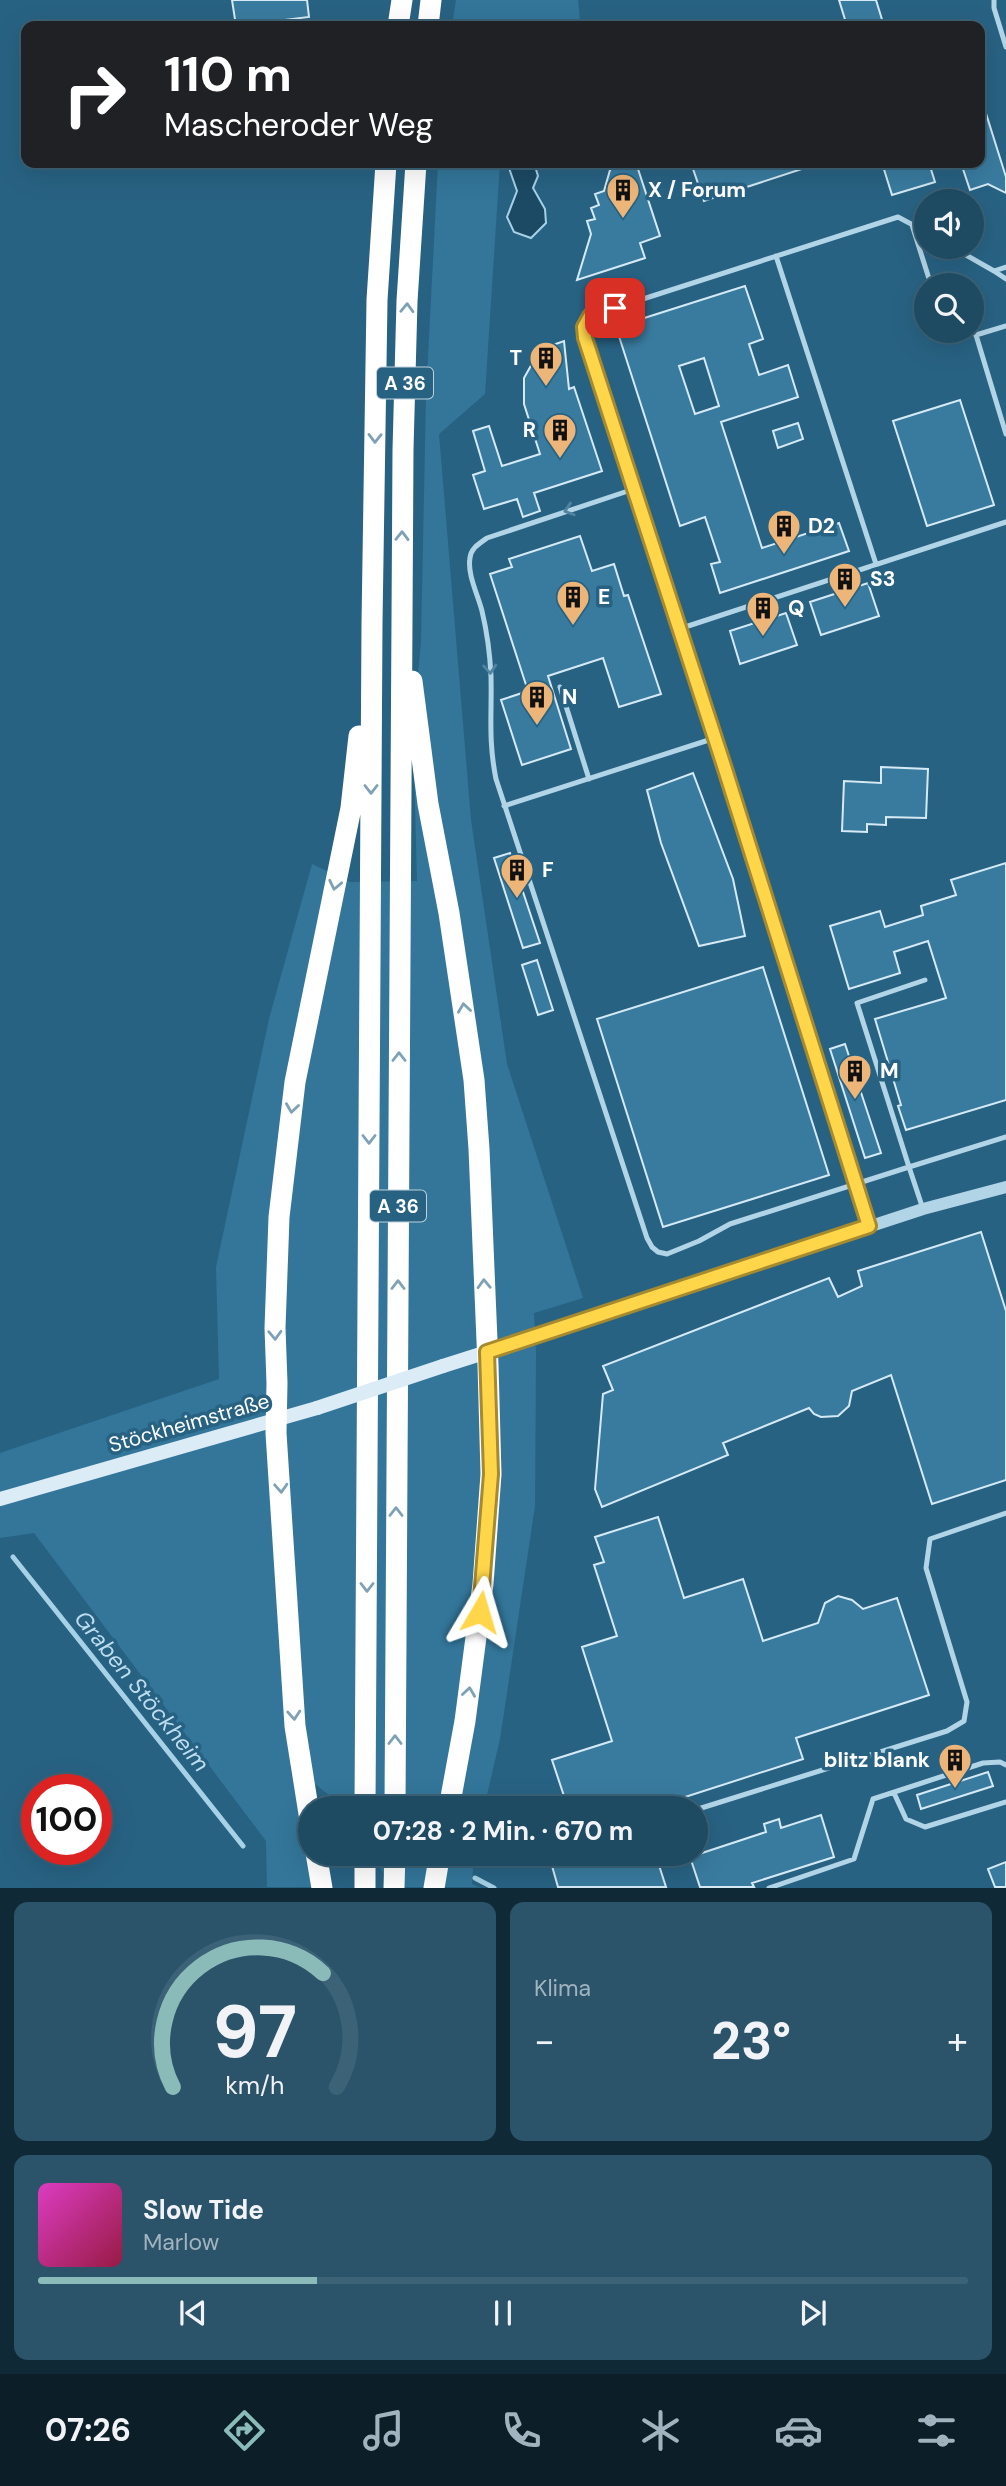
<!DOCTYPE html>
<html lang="de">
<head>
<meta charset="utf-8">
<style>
	:root { --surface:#1e4a62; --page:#2b546b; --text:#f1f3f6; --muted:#a1b3be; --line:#3c6277; --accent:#8bbbb9 }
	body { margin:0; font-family:"DM Sans",sans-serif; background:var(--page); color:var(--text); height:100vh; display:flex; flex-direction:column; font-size:26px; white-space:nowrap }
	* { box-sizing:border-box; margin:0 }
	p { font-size:23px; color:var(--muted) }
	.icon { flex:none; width:38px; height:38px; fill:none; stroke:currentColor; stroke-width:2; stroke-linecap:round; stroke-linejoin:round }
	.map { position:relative; height:1888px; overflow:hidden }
	.drawer { display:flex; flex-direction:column; gap:14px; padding:14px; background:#102936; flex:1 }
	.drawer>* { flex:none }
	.top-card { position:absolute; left:21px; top:21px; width:964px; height:147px; border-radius:14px; box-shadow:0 7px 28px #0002,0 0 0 2px var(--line); background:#202124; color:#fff; overflow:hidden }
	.controls { position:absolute; left:914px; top:189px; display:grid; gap:14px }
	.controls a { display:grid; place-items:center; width:70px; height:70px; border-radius:50%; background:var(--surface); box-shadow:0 7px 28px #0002,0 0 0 2px var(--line); font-size:35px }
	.speed { position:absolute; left:21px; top:1774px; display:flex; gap:14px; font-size:35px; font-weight:700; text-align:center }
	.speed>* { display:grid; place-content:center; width:91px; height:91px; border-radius:50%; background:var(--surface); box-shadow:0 7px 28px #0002,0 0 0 2px var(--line); line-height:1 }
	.speed .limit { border:10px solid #d22; background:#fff; color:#111 }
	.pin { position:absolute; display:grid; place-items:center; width:60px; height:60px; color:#fff; margin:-30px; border-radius:14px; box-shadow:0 4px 10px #0006 }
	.me { position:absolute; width:77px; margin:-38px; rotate:7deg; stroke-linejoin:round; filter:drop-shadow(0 0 5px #0008) }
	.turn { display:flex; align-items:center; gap:24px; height:147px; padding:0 28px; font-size:32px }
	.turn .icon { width:91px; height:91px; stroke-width:2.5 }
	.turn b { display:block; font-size:49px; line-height:60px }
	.big { font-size:52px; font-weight:700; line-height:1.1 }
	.drawer .tile { flex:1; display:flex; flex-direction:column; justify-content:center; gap:10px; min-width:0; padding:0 24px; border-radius:14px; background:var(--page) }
	.drawer .dial { align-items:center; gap:0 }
	.dial svg { height:182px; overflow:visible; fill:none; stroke:var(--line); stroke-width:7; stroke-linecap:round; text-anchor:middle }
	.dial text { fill:var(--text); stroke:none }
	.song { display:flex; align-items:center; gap:21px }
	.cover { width:84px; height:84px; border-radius:10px; background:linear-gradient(135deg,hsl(310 70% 55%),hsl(340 70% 35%)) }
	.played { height:7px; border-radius:4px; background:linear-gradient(90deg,var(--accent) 30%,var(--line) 30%) }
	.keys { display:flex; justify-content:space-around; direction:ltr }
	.heat { display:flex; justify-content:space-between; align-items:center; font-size:38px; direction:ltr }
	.drawer .tiles { flex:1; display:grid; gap:14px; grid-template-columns:1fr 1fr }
	.tile:last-child { grid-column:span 2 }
	.trip { position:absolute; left:298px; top:1796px; width:410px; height:70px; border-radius:35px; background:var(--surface); box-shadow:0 7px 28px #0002,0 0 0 2px var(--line); font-weight:700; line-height:70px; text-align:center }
	.tab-bar { display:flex; height:112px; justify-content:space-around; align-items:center; background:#0c1e27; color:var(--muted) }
	.tab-bar .icon { width:49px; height:49px }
	.tab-bar .active { color:var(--accent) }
	.tab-bar b { font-size:32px; color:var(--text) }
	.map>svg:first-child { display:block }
	.green { fill:#33769a }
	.water { fill:#1c4964; stroke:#a6d1e7; stroke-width:2 }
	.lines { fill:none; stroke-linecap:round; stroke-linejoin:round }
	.stream { stroke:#a6d1e7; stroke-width:5 }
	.building { fill:#397b9f; stroke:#d5eaf5; stroke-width:2; fill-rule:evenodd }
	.service { stroke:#b2d4e7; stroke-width:5 }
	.tertiary { stroke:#b2d4e7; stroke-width:12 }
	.secondary { stroke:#dbecf6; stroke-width:14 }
	.motorway { stroke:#fff; stroke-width:21 }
	.secondary-bridge { stroke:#dbecf6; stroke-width:14 }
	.oneway { stroke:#7ea1b5 }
	.oneway2 { stroke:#5184a1 }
	.route-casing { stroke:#a68a30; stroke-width:18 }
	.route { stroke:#ffd54a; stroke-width:12 }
	.labels { text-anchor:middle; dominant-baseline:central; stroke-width:7; stroke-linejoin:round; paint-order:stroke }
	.shield { fill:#286283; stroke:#bed0da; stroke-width:2 }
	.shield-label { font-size:19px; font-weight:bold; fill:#fff }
	.poi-label { font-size:21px; font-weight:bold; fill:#fff; stroke:#286283; text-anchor:start }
	.street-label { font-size:21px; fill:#fff; stroke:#286283 }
	.water-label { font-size:23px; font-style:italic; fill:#bdddee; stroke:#286283 }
</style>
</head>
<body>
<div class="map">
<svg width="1006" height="1888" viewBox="0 0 1006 1888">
	<rect width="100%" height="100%" fill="#286283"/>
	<path class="green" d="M456,0H578L580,20L540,26H452Z
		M438,163H500L485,394L439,434L471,820L507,1064L583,1298L534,1313L536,1353L535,1506L500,1739L484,1808H346L290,1765L312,1887H267L266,1841L34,1533L0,1538V1453L219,1379L216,1267L269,1019L312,864L350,882L417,881L413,728L421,642L426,397Z
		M372,1853H474L472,1884L478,1887H391Z"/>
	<path class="water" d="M516,163H534L538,176L533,188L545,209L546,223L531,238L514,232L507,217L517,191L509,168Z"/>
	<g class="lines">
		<path class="stream" d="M13,1557L243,1846
			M475,1878L494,1888"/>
	</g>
	<path class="building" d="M232,0H307L309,17L236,26Z
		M839,0H876L884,26H847Z
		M980,104H983L1006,177V193L988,184L970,190L961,163H980Z
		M612,163H636L660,236L640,243L645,258L577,280L591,234L587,221L595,219L591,208L599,205L595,194L604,191Z
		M691,163H814V165L704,201Z
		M882,163H929L935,182L892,195Z
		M745,286L763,339L749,344L759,375L788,365L798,397L721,422L762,548L839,523L849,551L720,593L711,564L720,562L705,517L680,526L616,327ZM704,358L719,406L695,414L679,366Z
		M564,341L569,389L574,387L602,471L534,493L540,511L523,517L517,499L484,509L473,475L485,471L473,431L489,426L502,466L540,454L524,404V378L537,355L547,347Z
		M960,400L994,505L927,526L893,421Z
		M798,423L803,439L778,448L773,431Z
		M580,536L592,571L614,564L624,596L628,595L661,694L619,707L603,658L548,676L571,749L522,765L501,700L528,691L490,574L512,567L509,559Z
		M868,583L879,616L821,635L810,602Z
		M786,613L797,645L740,664L730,631Z
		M881,767L928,769L926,818L886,817V825L867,824V832L842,831L844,781L881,783Z
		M693,773L733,879L745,936L699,946L661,843L647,790Z
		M510,853L540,943L523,948L494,858Z
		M1006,863V1100L906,1130L898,1106L901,1105L875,1019L946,998L928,941L894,952L900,973L849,989L830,926L880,911L885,927L923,915L921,906L956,895L951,880Z
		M537,960L553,1010L538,1015L522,965Z
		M763,967L829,1175L663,1227L597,1019Z
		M845,1044L881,1153L865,1158L830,1049Z
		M981,1232L1006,1311V1480L932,1504L891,1375L852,1391L849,1406L838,1416L821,1417L814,1414L809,1408L723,1443L728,1455L602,1507L595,1489L603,1394L613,1390L603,1366L829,1278L838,1297L862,1286L858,1271Z
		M658,1517L684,1598L743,1579L763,1641L818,1623L825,1603L838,1596L852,1600L863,1609L897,1598L929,1695L796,1738L803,1759L651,1808H568L552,1760L612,1741L582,1647L617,1636L594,1565L604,1562L595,1537Z
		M988,1772L993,1786L921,1809L917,1795Z
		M821,1815L834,1857L752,1883L754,1887H700L690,1857L766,1832L764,1824L779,1819L781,1828Z
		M560,1853H655L666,1887H558L552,1866L569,1860Z
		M1006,1862V1887H995L988,1869Z"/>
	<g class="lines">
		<path class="service" d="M994,0V8L1006,47
			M912,225L931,285
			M952,247L994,271L1006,267
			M776,256L876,564
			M994,271L1006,279
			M971,331L976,335L1006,434
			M976,335L1006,326
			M634,489L487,538C479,544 471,548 470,558C467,574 478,595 482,611C487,632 490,654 491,676C492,713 488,740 496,779L647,1238L652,1247L658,1252L667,1254L699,1241L730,1224L909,1167L923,1209
			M679,629L1006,522
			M560,687L589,779
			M504,806L715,738
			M925,980L857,1003L909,1167L1006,1137
			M869,1226L724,767L585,339L584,327L590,316L898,217L926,232
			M894,1793L906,1819L925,1827L1006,1802
			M695,1810L947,1731L964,1721L967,1702L926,1568L930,1539L1006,1513
			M769,1888L854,1859L873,1799L983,1763L1000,1762L1006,1765"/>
		<path class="tertiary" d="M487,1352L923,1209L1006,1187"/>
		<path class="secondary" d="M443,1366L487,1352
			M0,1499L317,1408"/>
		<path class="motorway" d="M398,26L402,0
			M428,26L431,0
			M412,681L428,804L449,913L474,1080L479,1149L488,1365L491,1474L483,1584L465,1721L449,1808
			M365,1808L372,623L377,300L386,163
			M395,1808L403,450L407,301L416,163
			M310,1820L295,1726L276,1433L277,1383L275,1328L279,1217L295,1082L351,808L359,736
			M316,1853L322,1888
			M365,1888V1853
			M394,1888L395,1853
			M434,1888L440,1853"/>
		<path class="secondary-bridge" d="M317,1408L443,1366"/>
	</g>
	<defs><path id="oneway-chevron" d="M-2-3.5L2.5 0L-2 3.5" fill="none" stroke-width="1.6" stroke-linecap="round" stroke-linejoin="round" transform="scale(1.75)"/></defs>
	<g class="oneway">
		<use href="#oneway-chevron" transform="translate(407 308) rotate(-88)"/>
		<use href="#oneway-chevron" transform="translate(375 438) rotate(91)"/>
		<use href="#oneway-chevron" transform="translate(402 536) rotate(-89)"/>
		<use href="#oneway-chevron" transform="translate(371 789) rotate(90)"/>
		<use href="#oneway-chevron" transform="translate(335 885) rotate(102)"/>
		<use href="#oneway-chevron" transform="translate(464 1008) rotate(-98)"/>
		<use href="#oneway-chevron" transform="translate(399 1057) rotate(-90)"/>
		<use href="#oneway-chevron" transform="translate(292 1108) rotate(98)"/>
		<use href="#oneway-chevron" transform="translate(369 1139) rotate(90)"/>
		<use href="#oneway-chevron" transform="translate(484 1284) rotate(-92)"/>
		<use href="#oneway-chevron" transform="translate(398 1285) rotate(-90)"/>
		<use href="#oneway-chevron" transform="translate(275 1335) rotate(88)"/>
		<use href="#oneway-chevron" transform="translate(281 1488) rotate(87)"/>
		<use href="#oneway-chevron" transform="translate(396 1512) rotate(-90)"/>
		<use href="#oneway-chevron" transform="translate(367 1587) rotate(90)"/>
		<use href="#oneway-chevron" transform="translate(469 1692) rotate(-82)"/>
		<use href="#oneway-chevron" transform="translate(294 1715) rotate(86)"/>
		<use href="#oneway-chevron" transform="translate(395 1740) rotate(-90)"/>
	</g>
	<g class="oneway2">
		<use href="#oneway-chevron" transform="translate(569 510) rotate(162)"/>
		<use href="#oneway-chevron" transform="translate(490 669) rotate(86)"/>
	</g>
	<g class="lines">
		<defs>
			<path id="route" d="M480,1612L491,1474L487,1352L869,1226L724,766L585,338L584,327L590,316L615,308"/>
		</defs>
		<use href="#route" class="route-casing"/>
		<use href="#route" class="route"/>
	</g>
	<defs>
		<symbol id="building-pin" viewBox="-11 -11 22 30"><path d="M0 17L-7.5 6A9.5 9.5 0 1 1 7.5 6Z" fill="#eeb578" stroke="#286283"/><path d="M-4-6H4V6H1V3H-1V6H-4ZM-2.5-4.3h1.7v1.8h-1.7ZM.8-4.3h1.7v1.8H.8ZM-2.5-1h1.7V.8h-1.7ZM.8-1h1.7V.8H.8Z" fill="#111"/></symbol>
	</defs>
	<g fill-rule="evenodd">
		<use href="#building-pin" x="604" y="171" width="38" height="52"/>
		<use href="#building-pin" x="527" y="339" width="38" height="52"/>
		<use href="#building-pin" x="541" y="411" width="38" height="52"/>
		<use href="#building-pin" x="765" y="507" width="38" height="52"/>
		<use href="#building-pin" x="826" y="560" width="38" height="52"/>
		<use href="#building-pin" x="554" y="578" width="38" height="52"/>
		<use href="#building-pin" x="744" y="589" width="38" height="52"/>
		<use href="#building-pin" x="518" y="678" width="38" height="52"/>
		<use href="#building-pin" x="498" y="851" width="38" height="52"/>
		<use href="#building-pin" x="836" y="1052" width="38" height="52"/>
		<use href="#building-pin" x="936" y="1741" width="38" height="52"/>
	</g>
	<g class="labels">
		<g class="shield">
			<rect x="377" y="367.5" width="56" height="31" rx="5"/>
			<rect x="370" y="1190.5" width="56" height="31" rx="5"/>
		</g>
		<g class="shield-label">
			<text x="405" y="383">A 36</text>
			<text x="398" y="1206">A 36</text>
		</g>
		<g class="poi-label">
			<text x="648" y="190">X / Forum</text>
			<text x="522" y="358" text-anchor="end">T</text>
			<text x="536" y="430" text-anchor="end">R</text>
			<text x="808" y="526">D2</text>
			<text x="870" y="579">S3</text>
			<text x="598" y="597">E</text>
			<text x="788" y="608">Q</text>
			<text x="562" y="697">N</text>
			<text x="542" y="870">F</text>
			<text x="880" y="1071">M</text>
			<text x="930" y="1760" text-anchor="end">blitz blank</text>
		</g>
		<g class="street-label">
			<text transform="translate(189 1423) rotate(-16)">Stöckheimstraße</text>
		</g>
		<g class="water-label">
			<text transform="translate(142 1691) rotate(51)">Graben Stöckheim</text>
		</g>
	</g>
</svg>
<div class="controls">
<a><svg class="icon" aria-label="sound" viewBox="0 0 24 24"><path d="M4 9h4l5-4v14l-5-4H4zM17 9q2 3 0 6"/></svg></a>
<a><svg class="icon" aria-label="search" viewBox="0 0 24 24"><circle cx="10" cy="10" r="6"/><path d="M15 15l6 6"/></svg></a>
</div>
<div class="speed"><div class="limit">100</div></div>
<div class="pin" style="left:615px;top:308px;background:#d93025"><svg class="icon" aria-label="arrive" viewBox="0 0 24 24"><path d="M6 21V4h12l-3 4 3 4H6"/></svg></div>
<svg class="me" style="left:480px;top:1612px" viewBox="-20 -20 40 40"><path d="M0-17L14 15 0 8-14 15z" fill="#ffd54a" stroke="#fff" stroke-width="4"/></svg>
<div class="trip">07:28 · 2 Min. · 670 m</div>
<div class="top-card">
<div class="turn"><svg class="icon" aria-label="right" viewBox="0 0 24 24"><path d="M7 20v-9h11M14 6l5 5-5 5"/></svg><div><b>110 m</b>Mascheroder Weg</div></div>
</div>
</div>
<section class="drawer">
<div class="tiles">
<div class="tile dial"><svg viewBox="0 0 100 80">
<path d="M14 69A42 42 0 1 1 86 69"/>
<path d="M14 69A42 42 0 0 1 80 19" stroke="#8bbbb9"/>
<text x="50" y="56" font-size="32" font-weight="700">97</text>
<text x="50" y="72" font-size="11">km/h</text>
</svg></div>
<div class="tile"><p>Klima</p>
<div class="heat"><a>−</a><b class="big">23°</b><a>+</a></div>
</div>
<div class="tile">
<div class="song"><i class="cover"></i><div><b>Slow Tide</b><p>Marlow</p></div></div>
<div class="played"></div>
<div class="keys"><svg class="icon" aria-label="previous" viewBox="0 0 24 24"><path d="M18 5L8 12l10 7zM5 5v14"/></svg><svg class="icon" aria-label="pause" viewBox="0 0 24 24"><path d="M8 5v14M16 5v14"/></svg><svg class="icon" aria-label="next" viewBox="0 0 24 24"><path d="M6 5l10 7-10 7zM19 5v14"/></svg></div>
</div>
</div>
</section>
<nav class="tab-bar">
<b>07:26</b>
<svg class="icon active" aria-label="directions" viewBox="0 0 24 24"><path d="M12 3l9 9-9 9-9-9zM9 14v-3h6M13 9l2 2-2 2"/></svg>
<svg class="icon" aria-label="music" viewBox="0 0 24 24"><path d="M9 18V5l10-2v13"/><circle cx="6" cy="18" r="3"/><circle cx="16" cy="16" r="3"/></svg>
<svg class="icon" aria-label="phone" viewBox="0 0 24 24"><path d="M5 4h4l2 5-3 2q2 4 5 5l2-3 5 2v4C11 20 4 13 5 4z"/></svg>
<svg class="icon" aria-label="climate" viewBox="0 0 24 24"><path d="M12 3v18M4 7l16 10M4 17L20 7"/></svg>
<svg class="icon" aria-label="car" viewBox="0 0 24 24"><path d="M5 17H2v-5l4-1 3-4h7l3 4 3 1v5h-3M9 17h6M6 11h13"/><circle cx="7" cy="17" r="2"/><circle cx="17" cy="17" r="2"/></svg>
<svg class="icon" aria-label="filters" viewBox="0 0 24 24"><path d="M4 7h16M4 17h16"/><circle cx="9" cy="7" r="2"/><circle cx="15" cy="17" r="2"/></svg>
</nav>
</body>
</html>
